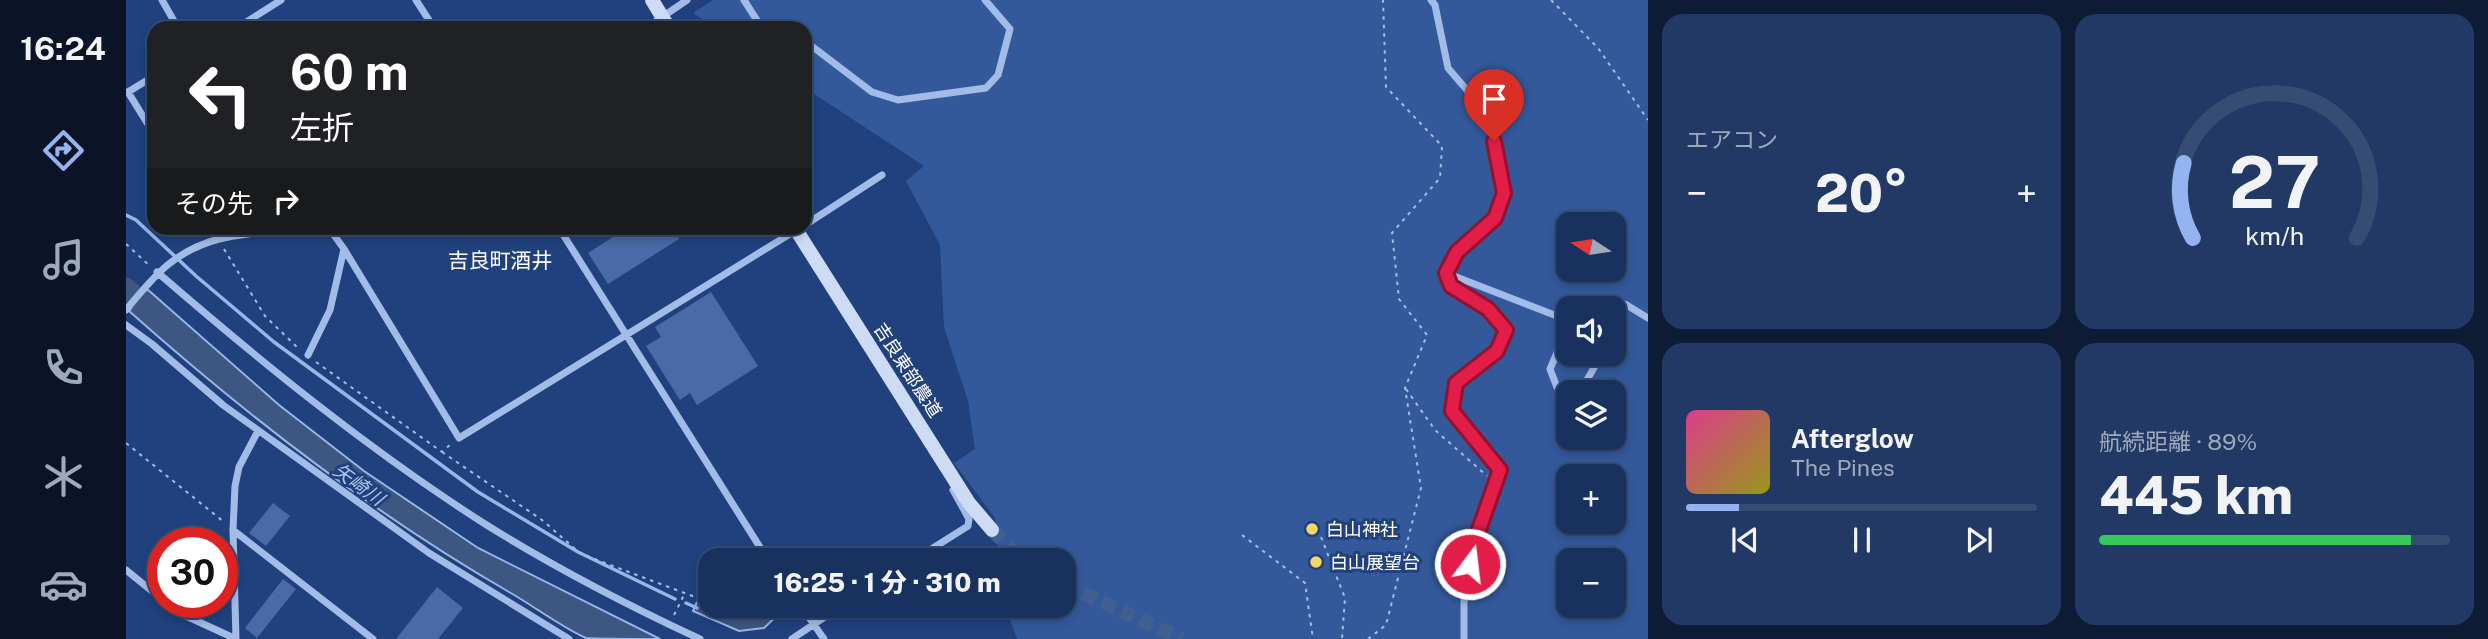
<!DOCTYPE html>
<html lang="ja">
<head>
<meta charset="utf-8">
<style>
	:root { --surface:#18315e; --page:#213964; --text:#f1f3f6; --muted:#9fa9bc; --line:#364c73; --accent:#95b2f1 }
	body { margin:0; font-family:"Public Sans","Noto Sans JP",sans-serif; background:var(--page); color:var(--text); height:100vh; display:flex; flex-direction:column; font-size:26px; white-space:nowrap }
	* { box-sizing:border-box; margin:0 }
	p { font-size:23px; color:var(--muted) }
	.icon { flex:none; width:38px; height:38px; fill:none; stroke:currentColor; stroke-width:2; stroke-linecap:round; stroke-linejoin:round }
	.map { position:relative; flex:1; overflow:hidden }
	.panel { display:flex; flex-direction:column; gap:14px; padding:14px; background:#0d1b34; width:840px }
	.panel>* { flex:none }
	.top-card { position:absolute; left:21px; top:21px; width:665px; height:214px; border-radius:21px; box-shadow:0 4px 10px #0003,0 0 0 2px var(--line); background:#202124; color:#fff; overflow:hidden }
	.needle { width:46px; rotate:282deg }
	.fabs { position:absolute; left:1430px; top:212px; display:grid; gap:14px }
	.fabs a { display:grid; place-items:center; width:70px; height:70px; border-radius:14px; background:var(--surface); box-shadow:0 4px 10px #0003,0 0 0 2px var(--line); font-size:35px }
	.speed { position:absolute; left:21px; top:527px; display:flex; gap:14px; font-size:35px; font-weight:700; text-align:center }
	.speed>* { display:grid; place-content:center; width:91px; height:91px; border-radius:50%; background:var(--surface); box-shadow:0 4px 10px #0003,0 0 0 2px var(--line); line-height:1 }
	.speed .limit { border:10px solid #d22; background:#fff; color:#111 }
	.pin { position:absolute; display:grid; place-items:center; width:60px; height:60px; color:#fff; margin:-72px -30px; border-radius:50% 50% 50% 0; rotate:-45deg; box-shadow:0 0 7px #0007 }
	.pin .icon { rotate:45deg }
	.me { position:absolute; width:77px; margin:-38px; rotate:15deg; stroke-linejoin:round; filter:drop-shadow(0 0 5px #0008) }
	.turn { display:flex; align-items:center; gap:24px; height:147px; padding:0 28px; font-size:32px }
	.turn .icon { width:91px; height:91px; stroke-width:2.5 }
	.turn b { display:block; font-size:49px; line-height:60px }
	.then { display:flex; align-items:center; height:66px; padding:0 28px; background:#0003; gap:14px; font-size:26px }
	.big { font-size:52px; font-weight:800; line-height:1.1 }
	.panel .card { flex:1; display:flex; flex-direction:column; justify-content:center; gap:10px; min-width:0; padding:0 24px; border-radius:21px; background:var(--page) }
	.panel .dial { align-items:center; gap:0 }
	.dial svg { height:182px; overflow:visible; fill:none; stroke:var(--line); stroke-width:7; stroke-linecap:round; text-anchor:middle }
	.dial text { fill:var(--text); stroke:none }
	.song { display:flex; align-items:center; gap:21px }
	.cover { width:84px; height:84px; border-radius:10px; background:linear-gradient(135deg,hsl(330 70% 55%),hsl(60 70% 35%)) }
	.played { height:7px; border-radius:4px; background:linear-gradient(90deg,var(--accent) 15%,var(--line) 15%) }
	.keys { display:flex; justify-content:space-around; direction:ltr }
	.heat { display:flex; justify-content:space-between; align-items:center; font-size:38px; direction:ltr }
	.charge { height:10px; border-radius:5px; background:linear-gradient(90deg,#34c759 89%,var(--line) 0) }
	.panel .tiles { flex:1; display:grid; gap:14px; grid-template-columns:repeat(2,1fr) }
	.trip { position:absolute; left:572px; top:548px; width:378px; height:70px; border-radius:21px; background:var(--surface); box-shadow:0 4px 10px #0003,0 0 0 2px var(--line); font-weight:800; line-height:70px; text-align:center }
	main { display:flex; flex:1; min-height:0 }
	.menu { display:flex; flex-direction:column; width:126px; justify-content:space-around; align-items:center; background:#0a1426; color:var(--muted) }
	.menu .icon { width:49px; height:49px }
	.menu .on { color:var(--accent) }
	.menu b { font-size:32px; color:var(--text) }
	.map>svg:first-child { display:block }
	.green { fill:#33599b; fill-rule:evenodd }
	.water { fill:#3e5682; stroke:#97b6e8; stroke-width:2 }
	.lines { fill:none; stroke-linecap:round; stroke-linejoin:round }
	.stream { stroke:#97b6e8; stroke-width:3.5 }
	.river { stroke:#3e5682; stroke-width:21 }
	.building { fill:#496aa6 }
	.secondary-tunnel { stroke:#415e90; stroke-width:14; stroke-dasharray:14 7; stroke-linecap:butt }
	.path { stroke:#a3bce7; stroke-width:2; stroke-dasharray:3.5 5; stroke-linecap:butt }
	.street { stroke:#a3bce7; stroke-width:7 }
	.secondary { stroke:#cddbf5; stroke-width:14 }
	.route-casing { stroke:#92132f; stroke-width:18 }
	.route { stroke:#e11d48; stroke-width:12 }
	.poi-dot { fill:#f4d664; stroke:#20417d; stroke-width:2.5 }
	.labels { text-anchor:middle; dominant-baseline:central; stroke-width:6; stroke-linejoin:round; paint-order:stroke }
	.street-label { font-size:18px; fill:#fff; stroke:#20417d }
	.poi-label { font-size:18px; fill:#fff; stroke:#20417d; text-anchor:start }
	.water-label { font-size:19px; font-style:italic; fill:#aec6ee; stroke:#20417d }
	.quarter-label { font-size:21px; fill:#fff; stroke:#20417d }
</style>
</head>
<body>
<main>
<nav class="menu">
<b>16:24</b>
<svg class="icon on" aria-label="directions" viewBox="0 0 24 24"><path d="M12 3l9 9-9 9-9-9zM9 14v-3h6M13 9l2 2-2 2"/></svg>
<svg class="icon" aria-label="music" viewBox="0 0 24 24"><path d="M9 18V5l10-2v13"/><circle cx="6" cy="18" r="3"/><circle cx="16" cy="16" r="3"/></svg>
<svg class="icon" aria-label="phone" viewBox="0 0 24 24"><path d="M5 4h4l2 5-3 2q2 4 5 5l2-3 5 2v4C11 20 4 13 5 4z"/></svg>
<svg class="icon" aria-label="climate" viewBox="0 0 24 24"><path d="M12 3v18M4 7l16 10M4 17L20 7"/></svg>
<svg class="icon" aria-label="car" viewBox="0 0 24 24"><path d="M5 17H2v-5l4-1 3-4h7l3 4 3 1v5h-3M9 17h6M6 11h13"/><circle cx="7" cy="17" r="2"/><circle cx="17" cy="17" r="2"/></svg>
</nav>
<div class="map">
<svg width="1522" height="639" viewBox="0 0 1522 639">
	<rect width="100%" height="100%" fill="#20417d"/>
	<path class="green" d="M587,0H1522V639H891L879,606H938V560H874L869,518L828,463L849,449L842,401L818,327L814,245L780,181L798,166L679,88V28H590L567,13ZM1442,224H1488V270H1442ZM1442,308H1488V354H1442ZM1442,392H1488V438H1442ZM1442,476H1488V522H1442ZM1442,560H1488V606H1442Z"/>
	<path class="water" d="M21,289L153,405L238,471L352,548L534,639C518,639 473,639 460,638C437,628 406,605 383,592C246,513 121,416 3,311Z
		M584,593V606H653L656,611L638,628L613,631L567,611L571,602Z"/>
	<g class="lines">
		<path class="stream" d="M0,215L10,220L70,276L148,342L352,492L452,552L549,599
			M560,603L571,608"/>
		<path class="river" d="M0,288L27,313"/>
	</g>
	<path class="building" d="M501,228H546L553,239L482,284L462,253Z
		M585,292L632,366L571,405L564,393L554,400L520,346L535,337L529,327Z
		M147,503L164,516L140,546L123,533Z
		M157,579L170,589L131,638L119,628Z
		M311,587L337,608L312,639H270Z"/>
	<g class="lines">
		<path class="secondary-tunnel" d="M866,530L896,560
			M938,584L1056,639"/>
		<path class="path" d="M1425,0L1472,48L1522,120
			M0,244L25,267
			M98,249L139,316L174,350
			M190,362L316,452L324,445
			M1280,389L1309,430L1361,476
			M0,443L98,522
			M316,452L416,520L455,554L569,597L584,587
			M1116,535L1179,583L1187,639
			M1195,537L1219,598L1216,639
			M548,615L558,595
			M1242,639L1260,625L1295,488L1279,388L1301,335L1273,299L1266,233L1314,178L1316,146L1260,87L1257,0"/>
		<path class="street" d="M36,0L52,28
			M290,0L308,28
			M618,0L634,25L641,28
			M1305,0L1309,5L1322,68L1363,116L1378,193L1369,218L1331,252L1320,273L1431,316L1439,334L1424,369L1432,390L1446,392
			M111,28L155,0
			M520,28L561,0
			M679,41L746,92L772,100L860,88L872,75L884,29L859,0
			M28,76L2,92L28,134
			M679,225L756,175
			M85,228L93,239
			M433,228L642,560
			M218,249L333,438L672,229
			M31,272C135,362 243,450 359,524C428,567 501,605 574,639
			M1320,273L1325,286L1361,309L1380,330L1371,351L1330,383L1326,411L1374,470L1350,538L1338,589V639
			M1488,309L1499,304L1522,318
			M0,310C28,276 48,251 93,239C113,234 136,233 157,228
			M0,325L26,344L97,405L303,553L443,639
			M182,355L204,310L218,249L203,228
			M1454,392L1469,366L1472,354
			M107,530L247,639
			M788,560L842,526L843,519L827,490
			M0,570L37,600
			M40,602L60,616L110,639
			M675,606L698,639
			M110,639L107,530L109,486L113,467L132,431
			M666,639L715,606"/>
		<path class="secondary" d="M526,0L543,28
			M669,228L843,503L866,530"/>
	</g>
	<g class="lines">
		<defs>
			<path id="route" d="M1344,564L1350,538L1374,470L1326,411L1330,383L1371,351L1380,330L1362,309L1325,286L1320,273L1331,252L1369,218L1378,193L1368,141"/>
		</defs>
		<use href="#route" class="route-casing"/>
		<use href="#route" class="route"/>
	</g>
	<g class="poi-dot">
		<circle cx="1186" cy="529" r="7"/>
		<circle cx="1190" cy="562" r="7"/>
	</g>
	<g class="labels">
		<g class="street-label">
			<text transform="translate(782 370) rotate(57)">吉良東部農道</text>
		</g>
		<g class="poi-label">
			<text x="1200" y="529">白山神社</text>
			<text x="1204" y="562">白山展望台</text>
		</g>
		<g class="water-label">
			<text transform="translate(233 484) rotate(36)">矢崎川</text>
		</g>
		<g class="quarter-label">
			<text x="374" y="260">吉良町酒井</text>
		</g>
	</g>
</svg>
<div class="fabs">
<a><svg class="needle" viewBox="-14 -14 28 28"><path d="M0-13l5 13h-10z" fill="#e53935"/><path d="M0 13l5-13h-10z" fill="#9fa9bc"/></svg></a>
<a><svg class="icon" aria-label="sound" viewBox="0 0 24 24"><path d="M4 9h4l5-4v14l-5-4H4zM17 9q2 3 0 6"/></svg></a>
<a><svg class="icon" aria-label="layers" viewBox="0 0 24 24"><path d="M12 4l9 5-9 5-9-5zM3 14l9 5 9-5"/></svg></a>
<a>+</a>
<a>−</a>
</div>
<div class="speed"><div class="limit">30</div></div>
<div class="pin" style="left:1368px;top:141px;background:#d93025"><svg class="icon" aria-label="arrive" viewBox="0 0 24 24"><path d="M6 21V4h12l-3 4 3 4H6"/></svg></div>
<svg class="me" style="left:1344px;top:564px" viewBox="-20 -20 40 40"><circle r="17" fill="#e11d48" stroke="#fff" stroke-width="3"/><path d="M0-11L8 9 0 5-8 9z" fill="#fff"/></svg>
<div class="trip">16:25 · 1 分 · 310 m</div>
<div class="top-card">
<div class="turn"><svg class="icon" aria-label="left" viewBox="0 0 24 24"><path d="M17 20v-9H6M10 6l-5 5 5 5"/></svg><div><b>60 m</b>左折</div></div>
<div class="then">その先<svg class="icon" aria-label="right" viewBox="0 0 24 24"><path d="M7 20v-9h11M14 6l5 5-5 5"/></svg></div>
</div>
</div>
<section class="panel">
<div class="tiles">
<div class="card"><p>エアコン</p>
<div class="heat"><a>−</a><b class="big">20°</b><a>+</a></div>
</div>
<div class="card dial"><svg viewBox="0 0 100 80">
<path d="M14 69A42 42 0 1 1 86 69"/>
<path d="M14 69A42 42 0 0 1 10 36" stroke="#95b2f1"/>
<text x="50" y="56" font-size="32" font-weight="700">27</text>
<text x="50" y="72" font-size="11">km/h</text>
</svg></div>
<div class="card">
<div class="song"><i class="cover"></i><div><b>Afterglow</b><p>The Pines</p></div></div>
<div class="played"></div>
<div class="keys"><svg class="icon" aria-label="previous" viewBox="0 0 24 24"><path d="M18 5L8 12l10 7zM5 5v14"/></svg><svg class="icon" aria-label="pause" viewBox="0 0 24 24"><path d="M8 5v14M16 5v14"/></svg><svg class="icon" aria-label="next" viewBox="0 0 24 24"><path d="M6 5l10 7-10 7zM19 5v14"/></svg></div>
</div>
<div class="card"><p>航続距離 · 89%</p><b class="big">445 km</b><div class="charge"></div></div>
</div>
</section>
</main>
</body>
</html>
